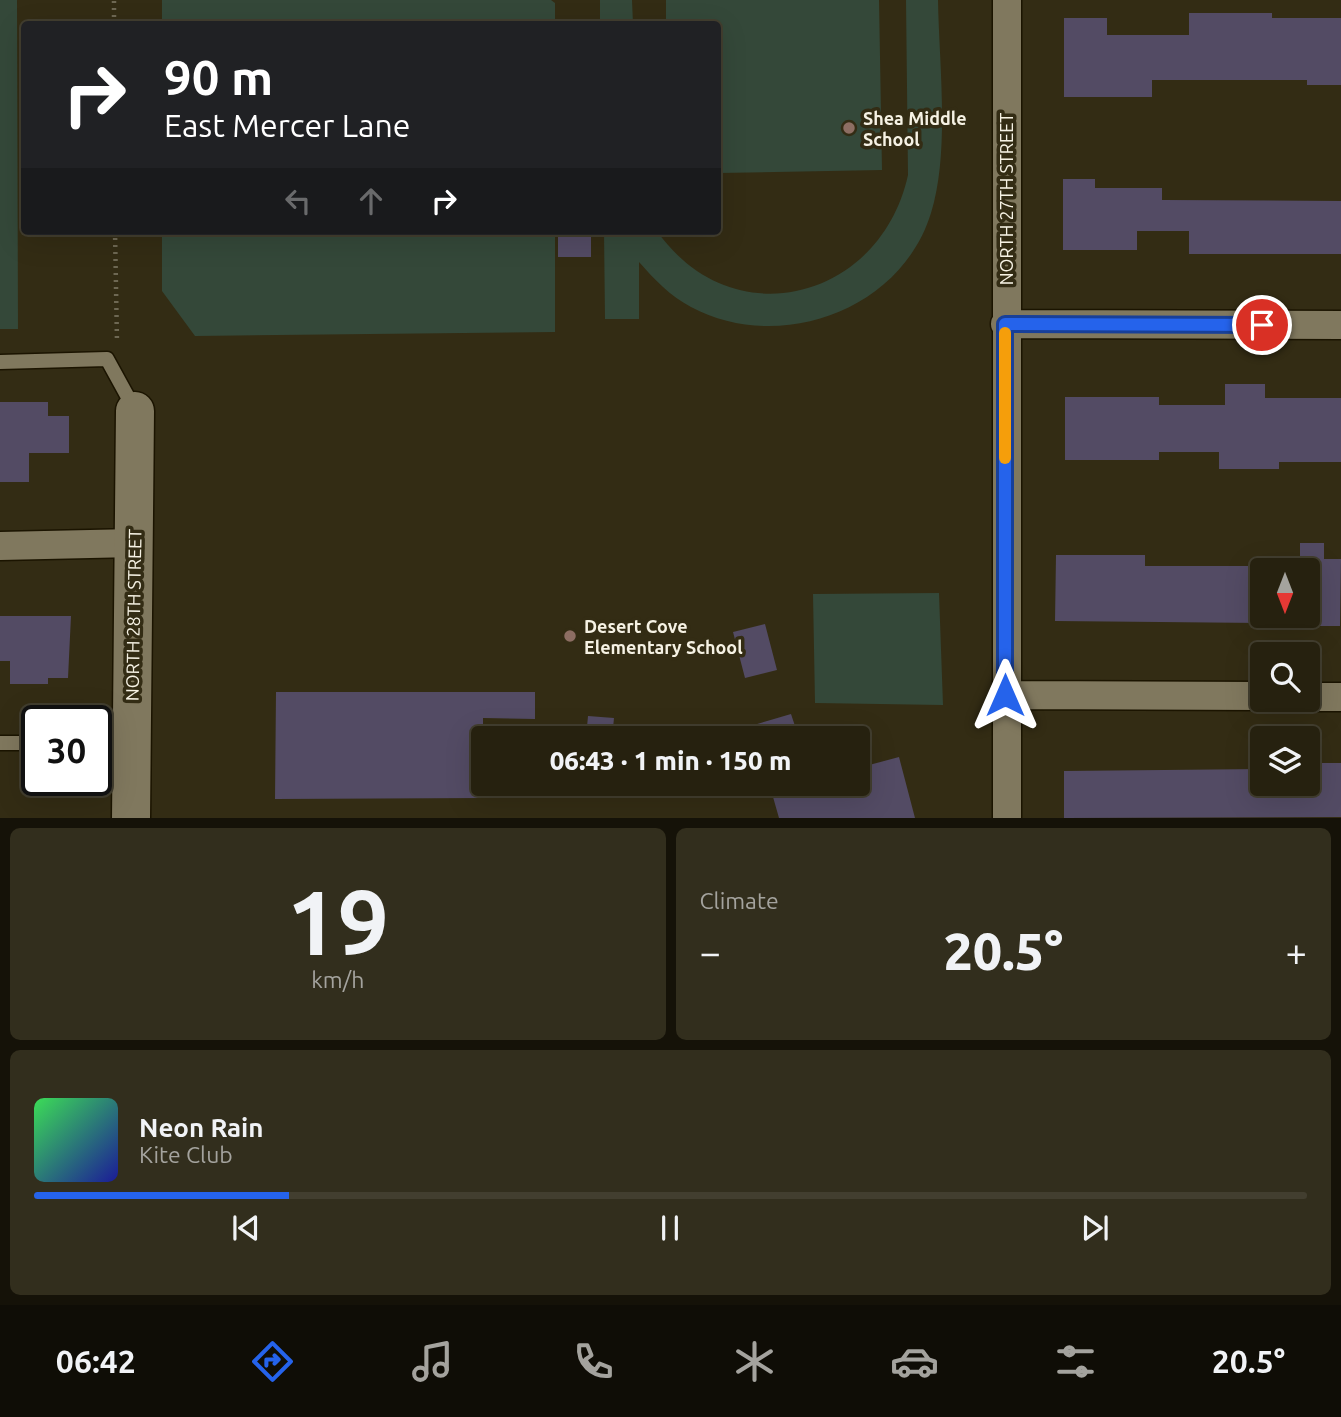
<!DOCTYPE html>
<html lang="en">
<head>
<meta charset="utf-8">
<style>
	:root { --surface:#26210f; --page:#322e1d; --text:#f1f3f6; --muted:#a4a39e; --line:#423e2f; --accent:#2563eb }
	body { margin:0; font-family:Ubuntu,sans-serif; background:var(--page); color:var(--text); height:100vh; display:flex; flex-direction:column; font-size:26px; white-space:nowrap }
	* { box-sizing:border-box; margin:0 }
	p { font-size:23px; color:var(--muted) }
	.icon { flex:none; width:38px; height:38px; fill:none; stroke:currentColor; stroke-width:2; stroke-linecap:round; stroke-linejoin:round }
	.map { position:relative; height:818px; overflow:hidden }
	.side { display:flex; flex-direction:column; gap:10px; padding:10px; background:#151208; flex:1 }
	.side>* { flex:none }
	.top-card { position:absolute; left:21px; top:21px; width:700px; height:214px; border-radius:7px; box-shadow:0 7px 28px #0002,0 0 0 2px var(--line); background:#202124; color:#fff; overflow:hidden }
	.needle { width:46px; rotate:180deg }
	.buttons { position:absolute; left:1250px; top:558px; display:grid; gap:14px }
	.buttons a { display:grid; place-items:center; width:70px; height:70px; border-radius:7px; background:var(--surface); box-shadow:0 7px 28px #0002,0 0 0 2px var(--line); font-size:35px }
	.speed { position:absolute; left:21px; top:705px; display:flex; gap:14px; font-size:35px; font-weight:700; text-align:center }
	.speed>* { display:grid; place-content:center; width:91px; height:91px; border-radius:50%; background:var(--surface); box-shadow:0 7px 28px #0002,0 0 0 2px var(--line); line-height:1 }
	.speed .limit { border:4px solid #111; border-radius:10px; background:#fff; color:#111 }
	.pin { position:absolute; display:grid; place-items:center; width:60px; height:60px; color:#fff; margin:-30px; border:4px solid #fff; border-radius:50%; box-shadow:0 2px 7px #0007 }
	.me { position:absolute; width:77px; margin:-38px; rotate:0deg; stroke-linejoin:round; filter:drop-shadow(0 0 5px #0008) }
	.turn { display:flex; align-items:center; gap:24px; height:147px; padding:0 28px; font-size:32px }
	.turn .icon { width:91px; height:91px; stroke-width:2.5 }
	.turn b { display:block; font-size:49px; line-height:60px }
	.lanes { display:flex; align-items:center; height:66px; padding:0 28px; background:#0003; justify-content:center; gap:35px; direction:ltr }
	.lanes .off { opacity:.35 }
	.big { font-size:52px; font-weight:800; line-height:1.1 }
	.side .widget { flex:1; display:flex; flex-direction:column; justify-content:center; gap:10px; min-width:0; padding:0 24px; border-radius:10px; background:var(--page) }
	.side .dial { align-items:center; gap:0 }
	.dial b { font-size:91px; line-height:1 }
	.song { display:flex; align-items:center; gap:21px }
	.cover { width:84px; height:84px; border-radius:10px; background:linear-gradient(135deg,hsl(130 70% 55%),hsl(240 70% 35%)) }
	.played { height:7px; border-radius:4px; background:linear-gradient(90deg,var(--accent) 20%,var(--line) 20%) }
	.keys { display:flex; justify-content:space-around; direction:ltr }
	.heat { display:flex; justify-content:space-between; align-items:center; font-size:38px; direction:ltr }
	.side .tiles { flex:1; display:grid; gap:10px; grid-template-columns:1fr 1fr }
	.widget:last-child { grid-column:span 2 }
	.trip { position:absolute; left:471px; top:726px; width:399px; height:70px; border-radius:7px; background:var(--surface); box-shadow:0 7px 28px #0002,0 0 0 2px var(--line); font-weight:800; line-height:70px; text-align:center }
	.tab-bar { display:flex; height:112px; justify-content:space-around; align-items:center; background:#0f0d06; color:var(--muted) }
	.tab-bar .icon { width:49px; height:49px }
	.tab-bar .on { color:var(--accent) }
	.tab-bar b { font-size:32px; color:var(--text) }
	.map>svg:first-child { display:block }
	.green { fill:#344839 }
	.building { fill:#534b64 }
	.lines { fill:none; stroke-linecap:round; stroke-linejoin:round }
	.lane-casing { stroke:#1b1400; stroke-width:17 }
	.street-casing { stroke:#1b1400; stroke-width:31 }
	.secondary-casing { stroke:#1b1400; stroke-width:41 }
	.path { stroke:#6e6853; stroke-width:4.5; stroke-dasharray:2 5; stroke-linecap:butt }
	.lane { stroke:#80785e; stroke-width:14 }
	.street { stroke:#80785e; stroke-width:28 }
	.secondary { stroke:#80785e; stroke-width:38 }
	.route-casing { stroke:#184099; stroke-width:18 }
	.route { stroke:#2563eb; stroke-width:12 }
	.slow { stroke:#f59e0b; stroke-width:12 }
	.education-dot { fill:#8d6e63; stroke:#332c14; stroke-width:2.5 }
	.labels { text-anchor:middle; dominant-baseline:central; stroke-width:7; stroke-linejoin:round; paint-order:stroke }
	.poi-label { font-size:18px; font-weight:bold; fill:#f6f2e4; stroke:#332c14; text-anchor:start }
	.street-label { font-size:18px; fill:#f6f2e4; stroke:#332c14 }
</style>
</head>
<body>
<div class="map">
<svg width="1341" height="819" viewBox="0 0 1341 819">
	<rect width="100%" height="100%" fill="#332c14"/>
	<path class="green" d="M0,0H17L18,329H0Z
		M162,0H551L555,3V24H162Z
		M600,0H632L633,24H600Z
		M666,0H879L882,170L718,173V24H666Z
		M906,0H938C939,64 950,152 931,213C901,311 779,354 691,307C670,296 654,279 639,262V319H605L604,231H657C733,339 881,299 908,175Z
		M162,231H555V332L195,336L162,291Z
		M939,593L943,705L815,703L813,594Z"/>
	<path class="building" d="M1189,13H1272V18H1341V85H1307V80H1152V97H1064V18H1107V35H1189Z
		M1063,179H1095V188H1162V200L1341,201V254H1189V231H1137V250H1063Z
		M558,231H591V257H558Z
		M1225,384H1265V398H1341V462H1279V469H1219V452H1159V460H1065V397H1159V405H1225Z
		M0,402H48V416H69V453H29V482H0Z
		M1300,543H1324V559H1341L1340,626H1307V570H1300Z
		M1056,555H1145V566H1262V623L1055,621Z
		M0,616H71L68,678H48V684H10V661H0Z
		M765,624L777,670L745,678L733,632Z
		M276,692H535V719L483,718V798L275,799Z
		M791,714L799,738H731L730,732Z
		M588,716L614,718L612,738H586Z
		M899,757L915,818H779L771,790L795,784H858V768Z
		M1307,763H1341V817L1064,818V771L1262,769V784H1307Z"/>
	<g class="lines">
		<defs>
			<path id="lane" d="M0,362L107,359L135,410
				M0,743H37
				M96,743H130"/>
			<path id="street" d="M1005,324L1341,325
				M0,546L135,543
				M1005,695L1262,696
				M1307,697H1341
				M1007,819V0"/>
			<path id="secondary" d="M131,819L135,411"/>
		</defs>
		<use href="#lane" class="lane-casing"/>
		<use href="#street" class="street-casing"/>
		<use href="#secondary" class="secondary-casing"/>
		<path class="path" d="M114,24V0
			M115,231L117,342"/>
		<use href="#lane" class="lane"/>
		<use href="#street" class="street"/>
		<use href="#secondary" class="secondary"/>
	</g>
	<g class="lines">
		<defs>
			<path id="route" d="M1005,695V324L1262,325"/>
		</defs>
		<use href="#route" class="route-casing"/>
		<use href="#route" class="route"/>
		<path class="slow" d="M1005,458V333"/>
	</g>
	<g class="education-dot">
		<circle cx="849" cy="128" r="7"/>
		<circle cx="570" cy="636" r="7"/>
	</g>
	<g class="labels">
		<g class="poi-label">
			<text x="863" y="118">Shea Middle<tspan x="863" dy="21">School</tspan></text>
			<text x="584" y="626">Desert Cove<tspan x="584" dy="21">Elementary School</tspan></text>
		</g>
		<g class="street-label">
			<text transform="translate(1006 199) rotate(-90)">NORTH 27TH STREET</text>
			<text transform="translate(133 615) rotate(-89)">NORTH 28TH STREET</text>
		</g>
	</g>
</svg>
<div class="buttons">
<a><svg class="needle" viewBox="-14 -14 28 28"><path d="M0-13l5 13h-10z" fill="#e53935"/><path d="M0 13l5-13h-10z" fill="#a4a39e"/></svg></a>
<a><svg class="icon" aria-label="search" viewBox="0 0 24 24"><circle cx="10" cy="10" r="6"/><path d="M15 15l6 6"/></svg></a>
<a><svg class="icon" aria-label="layers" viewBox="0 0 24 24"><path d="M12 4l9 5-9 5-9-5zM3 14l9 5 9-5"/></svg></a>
</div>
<div class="speed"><div class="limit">30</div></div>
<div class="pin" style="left:1262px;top:325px;background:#d93025"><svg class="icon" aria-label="arrive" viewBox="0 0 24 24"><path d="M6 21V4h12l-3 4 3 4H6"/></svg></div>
<svg class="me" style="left:1005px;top:695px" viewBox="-20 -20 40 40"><path d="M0-17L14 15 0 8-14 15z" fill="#2563eb" stroke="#fff" stroke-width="4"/></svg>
<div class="trip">06:43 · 1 min · 150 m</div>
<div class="top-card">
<div class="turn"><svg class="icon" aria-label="right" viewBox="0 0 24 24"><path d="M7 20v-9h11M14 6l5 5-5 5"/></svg><div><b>90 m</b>East Mercer Lane</div></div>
<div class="lanes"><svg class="icon off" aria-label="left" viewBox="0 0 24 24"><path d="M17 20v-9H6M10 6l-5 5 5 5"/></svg><svg class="icon off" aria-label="ahead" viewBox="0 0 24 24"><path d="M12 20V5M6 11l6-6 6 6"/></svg><svg class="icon" aria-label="right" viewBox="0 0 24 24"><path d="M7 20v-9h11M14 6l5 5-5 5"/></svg></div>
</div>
</div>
<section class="side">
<div class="tiles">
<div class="widget dial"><b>19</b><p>km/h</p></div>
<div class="widget"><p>Climate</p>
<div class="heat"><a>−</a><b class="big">20.5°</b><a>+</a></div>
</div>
<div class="widget">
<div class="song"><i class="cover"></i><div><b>Neon Rain</b><p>Kite Club</p></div></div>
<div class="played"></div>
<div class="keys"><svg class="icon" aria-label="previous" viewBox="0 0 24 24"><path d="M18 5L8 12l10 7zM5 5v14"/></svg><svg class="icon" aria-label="pause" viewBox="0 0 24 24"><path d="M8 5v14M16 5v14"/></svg><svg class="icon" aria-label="next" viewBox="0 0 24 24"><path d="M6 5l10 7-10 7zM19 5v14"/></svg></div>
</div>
</div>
</section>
<nav class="tab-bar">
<b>06:42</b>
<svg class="icon on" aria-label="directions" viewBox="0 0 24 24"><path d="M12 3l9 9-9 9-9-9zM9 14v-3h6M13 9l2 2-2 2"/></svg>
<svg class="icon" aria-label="music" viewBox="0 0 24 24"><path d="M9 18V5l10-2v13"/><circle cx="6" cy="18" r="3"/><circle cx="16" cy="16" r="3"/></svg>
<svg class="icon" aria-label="phone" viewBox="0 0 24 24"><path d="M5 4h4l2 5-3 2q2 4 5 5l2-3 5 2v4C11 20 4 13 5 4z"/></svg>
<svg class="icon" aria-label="climate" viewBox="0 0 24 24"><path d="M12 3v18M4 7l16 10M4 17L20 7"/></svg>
<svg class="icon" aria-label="car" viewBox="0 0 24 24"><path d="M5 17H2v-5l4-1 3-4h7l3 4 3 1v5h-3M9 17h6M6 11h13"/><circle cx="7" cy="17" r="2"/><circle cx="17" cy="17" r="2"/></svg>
<svg class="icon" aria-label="filters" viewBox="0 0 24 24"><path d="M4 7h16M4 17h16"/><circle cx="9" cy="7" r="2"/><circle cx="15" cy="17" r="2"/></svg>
<b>20.5°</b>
</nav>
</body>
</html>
